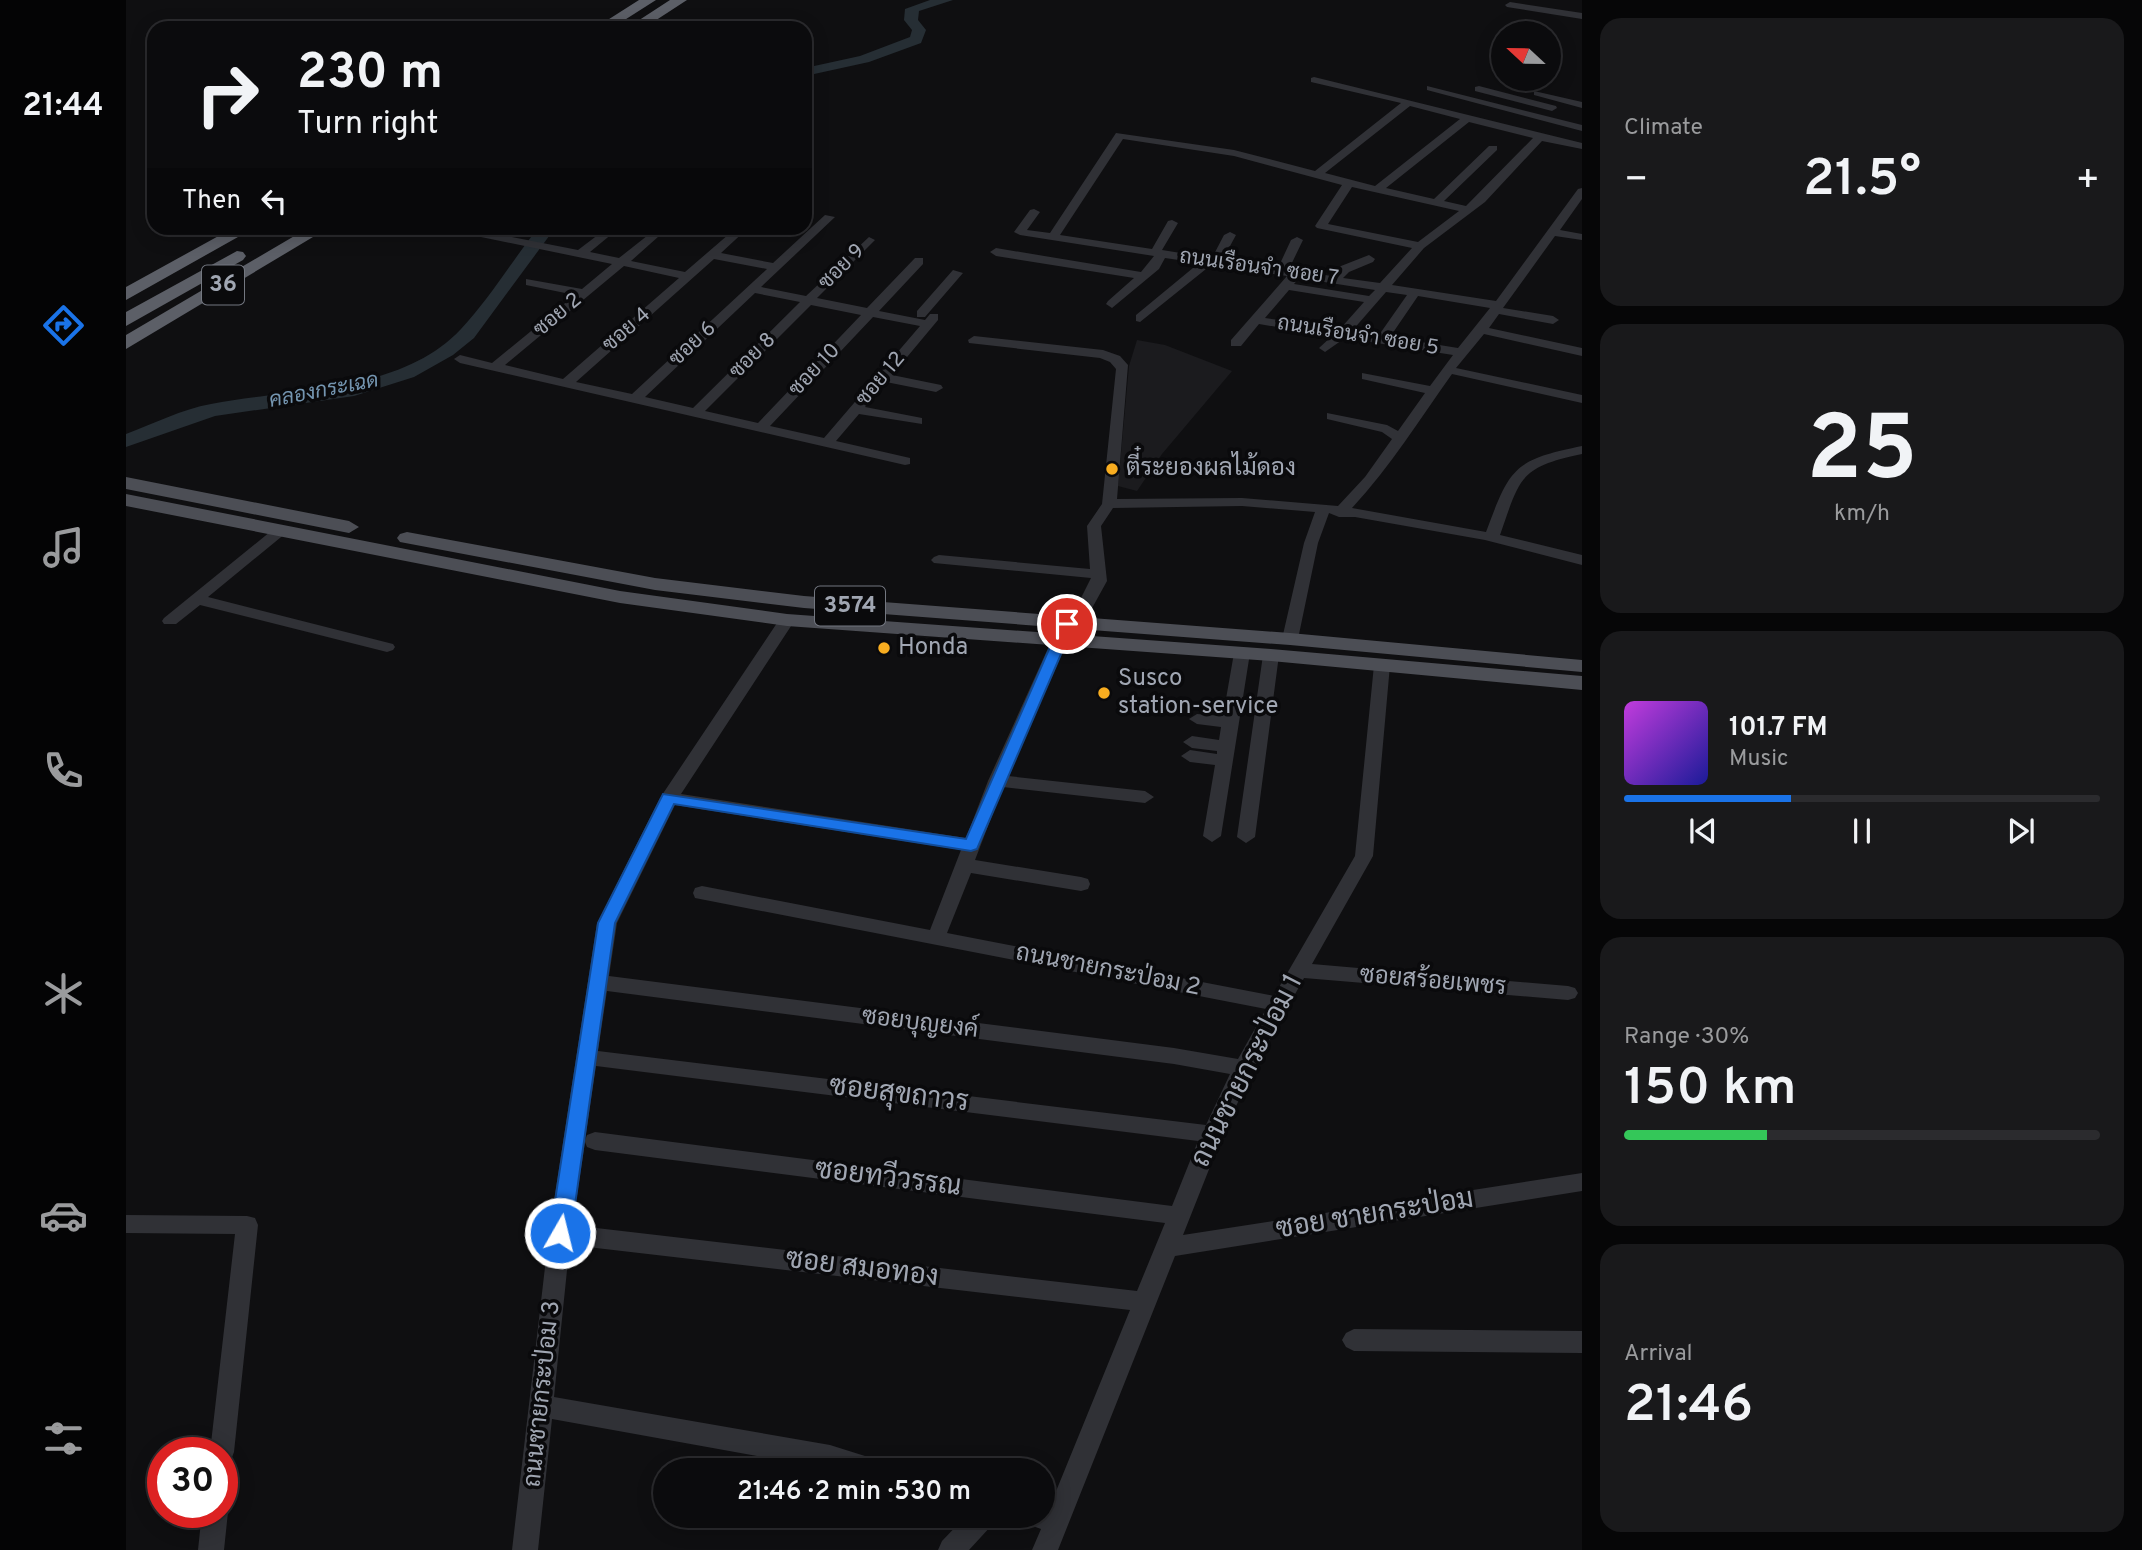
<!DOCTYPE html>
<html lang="en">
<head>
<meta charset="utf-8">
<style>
	:root { --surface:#0b0b0d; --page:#19191b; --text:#f1f3f6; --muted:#9a9b9d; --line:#2b2b2e; --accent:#1a73e8 }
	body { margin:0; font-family:Overpass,Sarabun,sans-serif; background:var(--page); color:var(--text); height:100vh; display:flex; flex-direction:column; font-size:26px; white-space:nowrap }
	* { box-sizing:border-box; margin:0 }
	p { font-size:23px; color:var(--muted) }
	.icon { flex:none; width:38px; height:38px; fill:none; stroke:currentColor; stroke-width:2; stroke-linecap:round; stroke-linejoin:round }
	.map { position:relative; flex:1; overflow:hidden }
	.drawer { display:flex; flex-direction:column; gap:18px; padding:18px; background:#060607; width:560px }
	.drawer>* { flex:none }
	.banner { position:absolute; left:21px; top:21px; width:665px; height:214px; border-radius:21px; box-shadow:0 4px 18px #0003,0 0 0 2px var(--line); background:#0b0b0d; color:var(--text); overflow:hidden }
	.needle { width:46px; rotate:292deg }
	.controls { position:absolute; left:1365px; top:21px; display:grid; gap:14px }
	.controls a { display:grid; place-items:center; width:70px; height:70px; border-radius:50%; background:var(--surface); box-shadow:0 4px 18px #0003,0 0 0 2px var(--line); font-size:35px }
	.speed { position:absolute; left:21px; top:1437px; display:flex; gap:14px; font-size:35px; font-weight:700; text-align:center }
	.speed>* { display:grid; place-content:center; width:91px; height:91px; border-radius:50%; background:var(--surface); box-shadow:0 4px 18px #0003,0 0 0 2px var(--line); line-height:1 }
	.speed .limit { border:10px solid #d22; background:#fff; color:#111 }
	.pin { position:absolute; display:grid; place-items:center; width:60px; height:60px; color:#fff; margin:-30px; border:4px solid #fff; border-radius:50%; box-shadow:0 2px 7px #0007 }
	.me { position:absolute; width:77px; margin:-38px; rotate:8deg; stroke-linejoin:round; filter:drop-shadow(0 0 5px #0008) }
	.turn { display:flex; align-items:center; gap:24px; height:147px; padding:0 35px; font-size:32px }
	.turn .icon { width:91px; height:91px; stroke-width:2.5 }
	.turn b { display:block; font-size:49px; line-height:60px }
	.then { display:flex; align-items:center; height:66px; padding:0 35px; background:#0003; gap:14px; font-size:26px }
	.big { font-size:52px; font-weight:600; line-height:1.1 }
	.drawer .card { flex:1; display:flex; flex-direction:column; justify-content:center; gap:10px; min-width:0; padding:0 24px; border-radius:21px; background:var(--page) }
	.drawer .dial { align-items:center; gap:0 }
	.dial b { font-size:91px; line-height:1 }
	.song { display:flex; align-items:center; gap:21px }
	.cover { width:84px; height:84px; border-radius:10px; background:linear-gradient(135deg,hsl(290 70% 55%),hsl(240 70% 35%)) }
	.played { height:7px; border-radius:4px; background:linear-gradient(90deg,var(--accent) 35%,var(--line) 35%) }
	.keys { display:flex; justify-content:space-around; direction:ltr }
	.heat { display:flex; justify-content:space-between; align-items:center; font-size:38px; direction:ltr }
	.charge { height:10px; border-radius:5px; background:linear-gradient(90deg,#34c759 30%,var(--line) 0) }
	.trip { position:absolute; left:527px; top:1458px; width:402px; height:70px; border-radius:35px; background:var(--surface); box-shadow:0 4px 18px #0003,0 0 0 2px var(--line); font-weight:600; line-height:70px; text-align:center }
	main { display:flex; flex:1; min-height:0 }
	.menu { display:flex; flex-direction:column; width:126px; justify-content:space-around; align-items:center; background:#040405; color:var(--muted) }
	.menu .icon { width:49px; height:49px }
	.menu .selected { color:var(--accent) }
	.menu b { font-size:32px; color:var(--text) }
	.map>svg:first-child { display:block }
	.built { fill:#1b1b1e }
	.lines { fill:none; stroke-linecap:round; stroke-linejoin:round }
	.river { fill:#262e34; fill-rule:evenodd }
	.minor { fill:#303136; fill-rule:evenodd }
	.major { fill:#4c4e55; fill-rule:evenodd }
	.highway { fill:#5c5f67; fill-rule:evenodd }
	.route { fill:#1a73e8; stroke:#114b97; stroke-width:2 }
	.poi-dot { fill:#f8ad20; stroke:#0a0a0c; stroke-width:2.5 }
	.labels { text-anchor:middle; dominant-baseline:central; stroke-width:7; stroke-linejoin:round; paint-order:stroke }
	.far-street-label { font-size:21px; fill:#a0a6b2; stroke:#0a0a0c }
	.far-water-label { font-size:21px; font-style:italic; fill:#7495b0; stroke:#0a0a0c }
	.shield { fill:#0a0a0c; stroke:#737780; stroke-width:2 }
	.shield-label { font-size:23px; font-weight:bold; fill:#a0a6b2 }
	.poi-label { font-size:24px; fill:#a0a6b2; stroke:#0a0a0c; text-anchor:start }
	.street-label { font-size:24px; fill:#a0a6b2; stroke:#0a0a0c }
	.near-street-label { font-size:28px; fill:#a0a6b2; stroke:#0a0a0c }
</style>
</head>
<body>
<main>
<nav class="menu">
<b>21:44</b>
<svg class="icon selected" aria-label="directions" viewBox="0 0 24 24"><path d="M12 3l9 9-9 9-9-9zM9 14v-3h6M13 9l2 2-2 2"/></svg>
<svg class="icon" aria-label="music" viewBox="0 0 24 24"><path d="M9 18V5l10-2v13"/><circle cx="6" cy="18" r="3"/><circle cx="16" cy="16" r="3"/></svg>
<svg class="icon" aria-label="phone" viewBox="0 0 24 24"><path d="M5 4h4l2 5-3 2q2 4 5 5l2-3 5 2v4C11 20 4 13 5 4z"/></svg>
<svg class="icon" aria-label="climate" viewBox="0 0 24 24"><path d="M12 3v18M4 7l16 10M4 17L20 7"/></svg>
<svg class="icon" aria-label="car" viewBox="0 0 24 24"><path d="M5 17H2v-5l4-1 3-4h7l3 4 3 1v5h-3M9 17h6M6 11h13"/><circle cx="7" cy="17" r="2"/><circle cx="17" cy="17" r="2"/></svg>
<svg class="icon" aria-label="filters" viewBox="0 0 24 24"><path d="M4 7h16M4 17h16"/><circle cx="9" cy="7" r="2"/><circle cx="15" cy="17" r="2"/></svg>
</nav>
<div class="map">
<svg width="1456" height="1550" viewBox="0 0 1456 1550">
	<rect width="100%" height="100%" fill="#0f0f11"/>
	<path class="built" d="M1011,340L1039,345L1106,371L1036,454L1011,491L992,486L1003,366Z"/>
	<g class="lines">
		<path class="river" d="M804,0H827L793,11L792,20L800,30L795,43L743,62L679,76V68L734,56L784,37L786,30L778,20L779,9Z
			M412,228H429L348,338L327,355L288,377L228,396L89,416L0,447V434C27,424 56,409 85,404C165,388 274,394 335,329C363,299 386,261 412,228Z"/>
		<path class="minor" d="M1384,2L1456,13V19L1381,7L1379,5Z
			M1188,77L1456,143V149L1416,141L1359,202L1298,248L1266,285L1370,301L1452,189L1456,188V199L1434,230L1456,234V240L1429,236L1377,308L1427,316L1433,320L1427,324L1373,314L1363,328L1456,348V356L1358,334L1330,368L1456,395V403L1326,374C1293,420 1265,466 1226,508L1360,532C1384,468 1387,460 1456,446V454C1393,467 1394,478 1374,535L1456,555V565L1359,540L1229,517H1213L1203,513L1192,543L1172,639L1164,644L1156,639L1178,543L1189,512L1116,506L987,508L975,526L981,581L965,610L969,625L961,630L953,625L949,610L965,578L808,563L805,560L808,557L813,555L964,569L961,526L976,504L990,369L984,362L974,358L843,343L842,340L848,336L977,350L994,356L1002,365L991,499L1116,498L1212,506L1239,477L1266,439L1256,432L1201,419V413L1261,425L1272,431L1299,393L1236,379V373L1304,386L1327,355L1219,338L1199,352L1193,348L1206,336L1133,324L1115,346H1105V340L1161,276L1085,265L1014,322L1010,321V315L1073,263L1039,258L1033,269L986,308L980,304L982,301L1008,278L870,256L864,252L870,248L1015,272L1028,256L894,235L888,232L904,210L908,209L914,212L901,230L924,233L990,133L1108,150L1189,171L1275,103L1185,82V78ZM1284,106L1334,119L1249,186L1199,173ZM1343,122L1407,138L1340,206L1318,201L1371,150V146H1363L1308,199L1260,188ZM997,139L1108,156L1216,185L1189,226L1191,228L1286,248L1254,283L1217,278L1223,272L1247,262L1249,259L1243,255L1215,266L1205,276L1163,269L1177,240L1171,237L1165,240L1152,268L1097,259L1110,235L1104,232L1098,235L1086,258L1036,250L1052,223L1046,220L1042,221L1026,249L934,235ZM1226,187L1333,211L1292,242L1202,224ZM1173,278L1249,290L1243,296L1168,284ZM1163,290L1238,302L1214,329L1139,318ZM1260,292L1281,295L1253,335L1226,331ZM1292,296L1364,308L1332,348L1264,337Z
			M1301,86L1456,125V131L1301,90Z
			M1353,86L1430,106L1431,108L1426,111L1349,91V87Z
			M1408,91L1456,102V108L1408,95Z
			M699,215L709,217L635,287L680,296L743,237L749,240L691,298L741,308L789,258H797V264L753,311L799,320L804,314H812V320L766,375L815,385L817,388L810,392L760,382L739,407L796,418V424L733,414L710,441L784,458V464L779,465L334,363L328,359L334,355L366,363L449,295L400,285V279L456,289L486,264L326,231L321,228H341L452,250L481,228H493L464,252L493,258L531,228H542L505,261L559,272L610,228H622L595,253L647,263ZM588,259L641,269L506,394L450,382ZM498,266L553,278L437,379L379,365ZM629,293L674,302L567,408L519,397ZM685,305L735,315L632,423L579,411ZM747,317L794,326L698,438L644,426Z
			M827,270L837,273L799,317H791V311Z
			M155,526L160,527V533L82,597L267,644L269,647L267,650L261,652L74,605L50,624H38L36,621L38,618L150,527Z
			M661,615L669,620L555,794L840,838L862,781L933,624L935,621H947L949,624L882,776L1019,791L1028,797L1019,803L877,787L849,860L955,877L962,879L964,884L962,889L955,891L845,873L821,933L1148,996L1229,856L1248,665L1256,660L1262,661L1264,665L1247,856L1186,964L1442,986L1449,988L1452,993L1449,998L1442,1000L1178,978L1127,1070L1097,1134L1057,1235L1456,1173V1191L1049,1256L932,1550H906L915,1529L904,1525L900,1516H917V1505L924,1506L1004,1310L453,1246L444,1241L428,1397L704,1445L758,1462L762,1470H709L426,1419L412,1550H386L423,1233L471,923L534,798L655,617ZM549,805L835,850L804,930L576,886L569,888L567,893L569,898L1140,1009L1112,1059L1048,1048L483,976L491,923ZM481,991L1048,1064L1104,1074L1080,1125L472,1051ZM470,1066L1072,1141L1046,1206L469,1132L461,1135L459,1140ZM459,1142L461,1147L469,1150L1039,1223L1011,1291L453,1226L446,1229Z
			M1116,648L1124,653L1095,836L1086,842L1077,836L1089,765L1064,762L1055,756L1064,750L1091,754V751L1066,748L1057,742L1066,736L1093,740L1095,727L1071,724L1063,719L1071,714L1097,716L1108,653Z
			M1145,650L1153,655L1129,837L1120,843L1111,837L1137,655Z
			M0,1215L121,1216L129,1218L132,1225L108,1452L105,1460L96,1464V1452H84L109,1234L0,1233Z
			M1228,1329L1456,1331V1353L1228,1351L1220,1347L1216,1340L1220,1333Z
			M96,1503L102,1512L98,1550H72L76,1512H96Z
			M840,1516H870L866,1525L843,1550H812L816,1541Z"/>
		<path class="major" d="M0,477L223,521L233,527L223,533L0,489Z
			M0,494L494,591L661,614L1145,649L1456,676V690L1145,661L661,626L494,603L0,506Z
			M281,532L529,578L678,596L1164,633L1456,660V672L1164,645L678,608L529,590L274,542L271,538L274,534Z"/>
		<path class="highway" d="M513,0H530L486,28H469Z
			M544,0H561L518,28H501Z
			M107,228H128L0,300V287Z
			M182,228H202L0,349V335Z
			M111,251L117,252L120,256L117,260L0,326V312Z"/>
	</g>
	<path class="route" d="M941,619L948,624L851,849L845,851L548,804L489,923L445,1233L442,1240L434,1242L427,1240L424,1233L472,923L537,794L840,839L934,624Z"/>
	<g class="poi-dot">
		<circle cx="986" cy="469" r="7"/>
		<circle cx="758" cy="648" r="7"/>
		<circle cx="978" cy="693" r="7"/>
	</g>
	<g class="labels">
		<g class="far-street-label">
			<text transform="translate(716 267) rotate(-45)">ซอย 9</text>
			<text transform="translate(1133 268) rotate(8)">ถนนเรือนจำ ซอย 7</text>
			<text transform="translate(432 315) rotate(-40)">ซอย 2</text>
			<text transform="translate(501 330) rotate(-41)">ซอย 4</text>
			<text transform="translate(1232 336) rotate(9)">ถนนเรือนจำ ซอย 5</text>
			<text transform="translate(567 344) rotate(-43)">ซอย 6</text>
			<text transform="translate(627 356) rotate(-45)">ซอย 8</text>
			<text transform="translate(689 370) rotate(-47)">ซอย 10</text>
			<text transform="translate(755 379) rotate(-50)">ซอย 12</text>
		</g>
		<g class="far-water-label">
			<text transform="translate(198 391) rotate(-11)">คลองกระเฉด</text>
		</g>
		<g class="shield">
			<rect x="76" y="265.5" width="42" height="39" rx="5"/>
			<rect x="689" y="586.5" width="70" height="39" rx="5"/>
		</g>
		<g class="shield-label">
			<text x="97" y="285">36</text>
			<text x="724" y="606">3574</text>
		</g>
		<g class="poi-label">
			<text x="1000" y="469">ตี๋ระยองผลไม้ดอง</text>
			<text x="772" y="648">Honda</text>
			<text x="992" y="679">Susco<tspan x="992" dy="28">station-service</tspan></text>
		</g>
		<g class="street-label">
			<text transform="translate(982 971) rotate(11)">ถนนชายกระป่อม 2</text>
			<text transform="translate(1307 982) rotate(5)">ซอยสร้อยเพชร</text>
			<text transform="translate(794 1024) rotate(7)">ซอยบุญยงค์</text>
			<text transform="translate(417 1394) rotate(-84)">ถนนชายกระป่อม 3</text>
		</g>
		<g class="near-street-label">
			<text transform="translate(1122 1071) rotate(-63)">ถนนชายกระป่อม 1</text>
			<text transform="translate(773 1095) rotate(7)">ซอยสุขถาวร</text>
			<text transform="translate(762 1179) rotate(7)">ซอยทวีวรรณ</text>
			<text transform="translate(1249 1215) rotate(-9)">ซอย ชายกระป่อม</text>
			<text transform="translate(736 1269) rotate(7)">ซอย สมอทอง</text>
		</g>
	</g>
</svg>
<div class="controls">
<a><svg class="needle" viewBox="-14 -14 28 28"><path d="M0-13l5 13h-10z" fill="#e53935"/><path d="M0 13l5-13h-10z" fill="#9a9b9d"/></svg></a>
</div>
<div class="speed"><div class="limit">30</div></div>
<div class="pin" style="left:941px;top:624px;background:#d93025"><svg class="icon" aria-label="arrive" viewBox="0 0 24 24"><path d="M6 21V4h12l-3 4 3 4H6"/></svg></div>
<svg class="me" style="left:434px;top:1233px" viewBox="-20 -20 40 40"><circle r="17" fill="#1a73e8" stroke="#fff" stroke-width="3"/><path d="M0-11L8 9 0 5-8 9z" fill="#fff"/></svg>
<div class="trip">21:46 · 2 min · 530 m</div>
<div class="banner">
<div class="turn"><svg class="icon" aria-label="right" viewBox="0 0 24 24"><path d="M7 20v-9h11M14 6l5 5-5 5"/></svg><div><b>230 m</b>Turn right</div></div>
<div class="then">Then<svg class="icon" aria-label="left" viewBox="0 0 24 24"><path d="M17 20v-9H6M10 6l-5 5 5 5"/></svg></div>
</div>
</div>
<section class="drawer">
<div class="card"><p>Climate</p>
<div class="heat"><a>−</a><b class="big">21.5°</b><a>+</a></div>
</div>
<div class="card dial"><b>25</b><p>km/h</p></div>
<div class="card">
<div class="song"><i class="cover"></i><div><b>101.7 FM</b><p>Music</p></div></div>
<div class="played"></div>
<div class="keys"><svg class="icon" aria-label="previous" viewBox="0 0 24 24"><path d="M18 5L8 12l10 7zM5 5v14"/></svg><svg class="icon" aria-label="pause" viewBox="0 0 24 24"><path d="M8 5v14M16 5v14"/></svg><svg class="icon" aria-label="next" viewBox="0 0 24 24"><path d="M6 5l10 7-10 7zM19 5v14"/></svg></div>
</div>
<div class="card"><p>Range · 30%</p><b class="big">150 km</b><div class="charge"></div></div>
<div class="card"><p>Arrival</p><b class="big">21:46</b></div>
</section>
</main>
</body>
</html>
